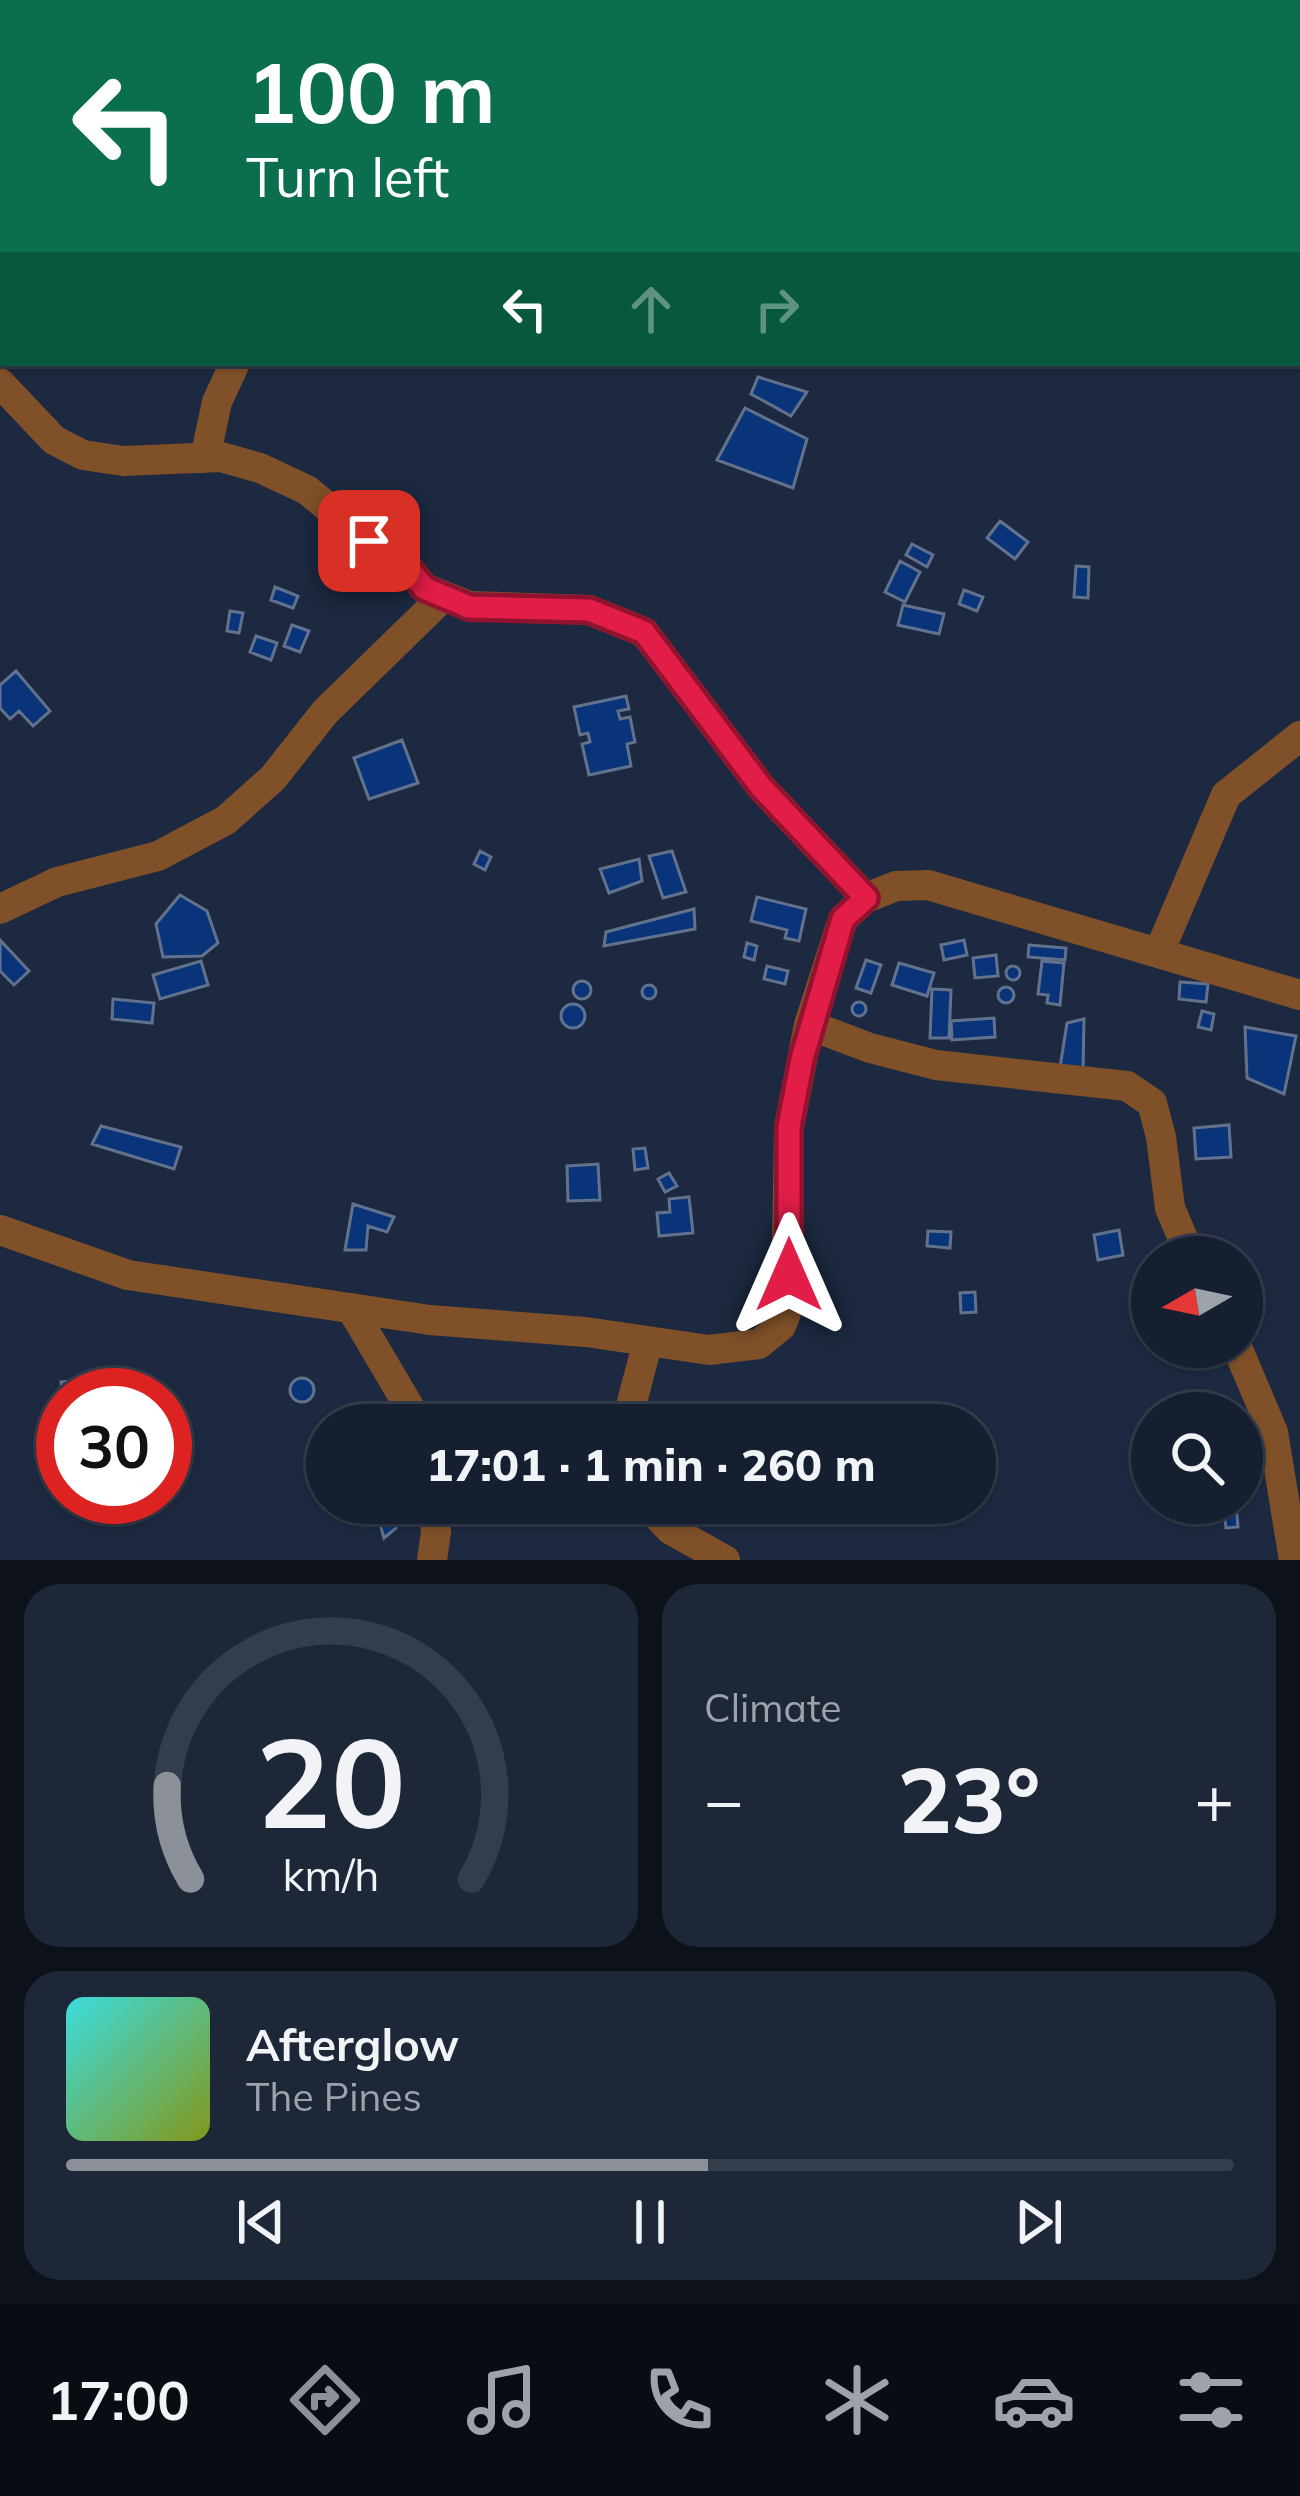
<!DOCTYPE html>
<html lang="en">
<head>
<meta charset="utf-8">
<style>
	:root { --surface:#151f30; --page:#1e2738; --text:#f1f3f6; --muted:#9da2ab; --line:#343d4c; --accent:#8c9099 }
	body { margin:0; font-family:Mulish,sans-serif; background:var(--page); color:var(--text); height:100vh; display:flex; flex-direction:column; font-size:45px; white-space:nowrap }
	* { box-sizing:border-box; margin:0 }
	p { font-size:39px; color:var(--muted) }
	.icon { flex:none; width:66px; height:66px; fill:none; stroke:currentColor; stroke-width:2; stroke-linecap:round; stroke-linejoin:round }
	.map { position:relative; height:1560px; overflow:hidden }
	.sheet { display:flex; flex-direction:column; gap:24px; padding:24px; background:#0c111a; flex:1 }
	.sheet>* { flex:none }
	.guide { position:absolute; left:0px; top:0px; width:1302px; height:366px; box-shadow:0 3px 9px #0004,0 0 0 3px var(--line); background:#0b6e4f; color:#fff; overflow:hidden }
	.needle { width:78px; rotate:261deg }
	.tools { position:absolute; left:1131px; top:1236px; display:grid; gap:24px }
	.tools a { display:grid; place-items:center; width:132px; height:132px; border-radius:50%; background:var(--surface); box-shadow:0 3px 9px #0004,0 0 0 3px var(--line); font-size:60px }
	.speed { position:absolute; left:36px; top:1368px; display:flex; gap:24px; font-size:60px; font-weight:700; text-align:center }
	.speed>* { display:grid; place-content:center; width:156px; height:156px; border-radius:50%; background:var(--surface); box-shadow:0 3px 9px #0004,0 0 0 3px var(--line); line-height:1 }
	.speed .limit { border:18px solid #d22; background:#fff; color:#111 }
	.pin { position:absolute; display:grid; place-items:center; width:102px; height:102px; color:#fff; margin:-51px; border-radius:24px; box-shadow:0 6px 18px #0006 }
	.me { position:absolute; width:132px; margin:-66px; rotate:0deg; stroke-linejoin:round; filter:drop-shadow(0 0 9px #0008) }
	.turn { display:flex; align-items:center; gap:42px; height:252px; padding:0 48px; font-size:54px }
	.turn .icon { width:156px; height:156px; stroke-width:2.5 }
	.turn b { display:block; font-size:84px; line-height:102px }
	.lanes { display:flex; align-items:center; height:114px; padding:0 48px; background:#0003; justify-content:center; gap:60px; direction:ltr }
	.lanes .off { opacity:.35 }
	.big { font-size:90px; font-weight:800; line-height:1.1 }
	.sheet .tile { flex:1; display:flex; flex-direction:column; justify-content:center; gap:18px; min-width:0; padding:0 42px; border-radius:36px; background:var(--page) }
	.sheet .dial { align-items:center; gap:0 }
	.dial svg { height:312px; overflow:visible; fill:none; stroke:var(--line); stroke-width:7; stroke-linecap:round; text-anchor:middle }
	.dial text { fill:var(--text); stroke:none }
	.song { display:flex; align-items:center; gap:36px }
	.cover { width:144px; height:144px; border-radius:18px; background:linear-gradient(135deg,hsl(180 70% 55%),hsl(70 70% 35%)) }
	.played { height:12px; border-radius:6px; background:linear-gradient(90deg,var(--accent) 55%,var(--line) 55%) }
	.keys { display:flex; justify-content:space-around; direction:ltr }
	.heat { display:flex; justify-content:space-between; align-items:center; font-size:66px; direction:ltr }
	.sheet .tiles { flex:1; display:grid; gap:24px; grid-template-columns:1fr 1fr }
	.tile:last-child { grid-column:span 2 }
	.trip { position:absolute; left:306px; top:1404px; width:690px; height:120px; border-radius:60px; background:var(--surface); box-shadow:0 3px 9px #0004,0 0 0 3px var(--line); font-weight:800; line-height:120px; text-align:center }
	.menu { display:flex; height:192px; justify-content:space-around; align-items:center; background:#080c13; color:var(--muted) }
	.menu .icon { width:84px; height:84px }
	.menu .on { color:var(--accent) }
	.menu b { font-size:54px; color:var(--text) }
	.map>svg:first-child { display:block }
	.building { fill:#0a347a; stroke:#62728d; stroke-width:3 }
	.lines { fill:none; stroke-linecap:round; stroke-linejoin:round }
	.minor { stroke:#805128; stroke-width:30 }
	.route-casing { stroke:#92132f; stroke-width:30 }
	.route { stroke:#e11d48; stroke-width:21 }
</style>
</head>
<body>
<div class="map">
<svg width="1300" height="1560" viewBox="0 0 1300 1560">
	<rect width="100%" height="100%" fill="#1c2940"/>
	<path class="building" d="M758,377L807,392L791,416L751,394Z
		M745,408L807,439L793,488L717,460Z
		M1000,521L1028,542L1015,559L987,538Z
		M912,544L933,555L927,567L906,555Z
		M900,561L920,572L905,602L885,592Z
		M1076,566L1089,567L1088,598L1074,597Z
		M275,587L298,596L293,608L271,600Z
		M964,590L983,597L977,611L959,604Z
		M903,605L944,614L939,634L898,625Z
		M230,611L243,613L239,633L227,631Z
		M292,625L309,631L300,652L284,646Z
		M256,636L277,643L271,660L250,652Z
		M16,671L50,711L33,726L19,711L10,719L0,708V685Z
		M626,696L629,709L618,711L620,719L630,717L635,742L627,744L631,766L589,775L582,744L590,742L588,733L580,735L574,707Z
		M402,740L418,783L369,799L354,758Z
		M480,851L491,857L485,870L474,864Z
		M672,851L686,892L663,898L649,856Z
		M639,859L642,881L609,893L600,869Z
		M180,895L207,911L218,943L202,956L163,957L156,924Z
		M757,897L806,909L799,941L785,938L787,930L751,921Z
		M694,909L695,929L604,946L606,932Z
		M0,940L29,971L14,985L0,971Z
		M964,940L967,955L944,960L941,945Z
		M747,943L757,946L754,960L744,957Z
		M1029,945L1066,948L1065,960L1028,957Z
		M996,955L998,976L975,978L973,958Z
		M866,960L881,965L871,993L856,988Z
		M201,961L208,985L160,999L153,975Z
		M1042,961L1064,963L1060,1005L1047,1003L1048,995L1038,994Z
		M899,963L934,973L927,996L892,985Z
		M767,966L788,971L785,984L764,979Z
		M1006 973a7 7 0 1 1 14 0a7 7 0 1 1-14 0Z
		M573 990a9 9 0 1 1 18 0a9 9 0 1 1-18 0Z
		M1180,982L1208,984L1206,1002L1179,999Z
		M642 992a7 7 0 1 1 14 0a7 7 0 1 1-14 0Z
		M998 995a8 8 0 1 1 16 0a8 8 0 1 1-16 0Z
		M932,989L951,990L949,1038H930Z
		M113,999L154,1003L152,1023L112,1019Z
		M852 1009a7 7 0 1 1 14 0a7 7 0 1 1-14 0Z
		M561 1016a12 12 0 1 1 24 0a12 12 0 1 1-24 0Z
		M1202,1011L1214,1014L1211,1030L1198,1027Z
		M994,1018L995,1037L952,1040L951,1021Z
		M1084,1019L1083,1072L1059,1074L1067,1023Z
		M1245,1027L1296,1036L1284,1094L1247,1078Z
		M1229,1125L1231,1157L1196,1159L1194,1128Z
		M101,1126L181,1147L174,1169L92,1144Z
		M645,1148L648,1168L635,1170L633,1149Z
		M598,1164L600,1200L568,1201L567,1166Z
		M669,1173L677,1186L665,1192L658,1179Z
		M689,1197L693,1233L659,1236L657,1213L670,1212L669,1199Z
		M353,1204L394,1217L387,1232L368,1226L366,1250H345Z
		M1119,1230L1123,1255L1098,1260L1094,1235Z
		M928,1231L951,1232L950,1248L927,1246Z
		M975,1292L976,1312L961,1313L960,1293Z
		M290 1390a12 12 0 1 1 24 0a12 12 0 1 1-24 0Z
		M88,1380L89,1395H63V1408L61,1382Z
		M359,1503H394L396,1528L384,1538L374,1503Z
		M1236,1504L1238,1527L1226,1528L1223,1505Z"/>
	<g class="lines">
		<path class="minor" d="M642,3L646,0
			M0,383L54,440L83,455L123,461L221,457L260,468L307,490L369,541L400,557L424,588L469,606L589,610L644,632L761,787L866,898
			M205,458L217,402L235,363
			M0,909L57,882L158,856L226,820L273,778L325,712L444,596
			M1160,950L1226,795L1300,736
			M809,1025L870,1048L936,1065L1127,1086L1152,1103L1161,1137L1170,1208L1191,1257
			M0,1230L128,1275L430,1320L586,1332L709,1350L759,1344L781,1326L786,1313L789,1127L809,1025L843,919L866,898L896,886L928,885L1300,995
			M351,1308L420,1425
			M1237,1347L1273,1432L1294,1560
			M626,1425L648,1341
			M645,1503L671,1530L725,1560
			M432,1560L436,1532L434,1503"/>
	</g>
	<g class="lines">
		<defs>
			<path id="route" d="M369,541L400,557L424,588L469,607L589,610L644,632L761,787L866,898L843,919L802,1059L789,1127V1275"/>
		</defs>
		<use href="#route" class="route-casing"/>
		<use href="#route" class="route"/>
	</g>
</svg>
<div class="tools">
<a><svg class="needle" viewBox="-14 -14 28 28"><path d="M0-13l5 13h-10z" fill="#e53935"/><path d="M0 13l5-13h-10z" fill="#9da2ab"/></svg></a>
<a><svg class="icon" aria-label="search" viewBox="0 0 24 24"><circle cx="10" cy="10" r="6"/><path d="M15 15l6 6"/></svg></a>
</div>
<div class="speed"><div class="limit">30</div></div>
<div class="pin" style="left:369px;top:541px;background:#d93025"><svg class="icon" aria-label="arrive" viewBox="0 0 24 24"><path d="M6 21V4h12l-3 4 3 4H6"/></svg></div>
<svg class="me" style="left:789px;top:1275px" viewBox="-20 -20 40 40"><path d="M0-17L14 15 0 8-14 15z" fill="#e11d48" stroke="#fff" stroke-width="4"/></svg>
<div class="trip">17:01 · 1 min · 260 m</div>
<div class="guide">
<div class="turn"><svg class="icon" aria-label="left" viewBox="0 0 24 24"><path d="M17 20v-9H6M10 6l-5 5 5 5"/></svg><div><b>100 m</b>Turn left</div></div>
<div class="lanes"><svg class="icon" aria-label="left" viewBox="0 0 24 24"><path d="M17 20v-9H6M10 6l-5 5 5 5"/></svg><svg class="icon off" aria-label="ahead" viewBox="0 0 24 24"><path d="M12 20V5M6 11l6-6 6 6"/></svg><svg class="icon off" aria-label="right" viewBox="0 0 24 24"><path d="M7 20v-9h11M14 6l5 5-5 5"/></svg></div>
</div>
</div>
<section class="sheet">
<div class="tiles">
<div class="tile dial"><svg viewBox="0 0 100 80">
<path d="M14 69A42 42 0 1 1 86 69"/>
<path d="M14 69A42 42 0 0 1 8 45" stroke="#8c9099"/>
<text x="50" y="56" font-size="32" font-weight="700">20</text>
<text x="50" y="72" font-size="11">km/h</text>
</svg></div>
<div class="tile"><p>Climate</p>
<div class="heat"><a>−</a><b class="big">23°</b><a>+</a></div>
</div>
<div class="tile">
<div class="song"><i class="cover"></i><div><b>Afterglow</b><p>The Pines</p></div></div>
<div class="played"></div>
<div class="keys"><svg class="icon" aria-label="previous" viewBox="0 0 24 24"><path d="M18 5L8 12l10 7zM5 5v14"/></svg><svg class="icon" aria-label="pause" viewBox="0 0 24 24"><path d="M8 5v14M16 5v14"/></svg><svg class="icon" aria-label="next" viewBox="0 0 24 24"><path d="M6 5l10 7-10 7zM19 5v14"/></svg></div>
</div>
</div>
</section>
<nav class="menu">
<b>17:00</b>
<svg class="icon on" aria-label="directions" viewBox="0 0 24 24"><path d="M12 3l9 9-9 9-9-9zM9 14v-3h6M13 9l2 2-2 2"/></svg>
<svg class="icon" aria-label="music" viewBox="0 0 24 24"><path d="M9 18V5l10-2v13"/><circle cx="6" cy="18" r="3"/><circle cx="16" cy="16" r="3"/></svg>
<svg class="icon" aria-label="phone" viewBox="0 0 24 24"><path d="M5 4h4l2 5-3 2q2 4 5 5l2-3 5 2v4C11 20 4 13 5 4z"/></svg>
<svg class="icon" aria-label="climate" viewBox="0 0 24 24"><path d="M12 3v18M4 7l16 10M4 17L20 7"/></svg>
<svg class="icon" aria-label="car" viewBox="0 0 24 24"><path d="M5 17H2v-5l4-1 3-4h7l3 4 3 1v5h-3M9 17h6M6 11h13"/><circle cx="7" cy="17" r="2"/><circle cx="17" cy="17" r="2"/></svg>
<svg class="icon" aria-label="filters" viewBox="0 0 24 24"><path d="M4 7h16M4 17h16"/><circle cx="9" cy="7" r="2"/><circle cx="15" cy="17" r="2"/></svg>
</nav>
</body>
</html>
